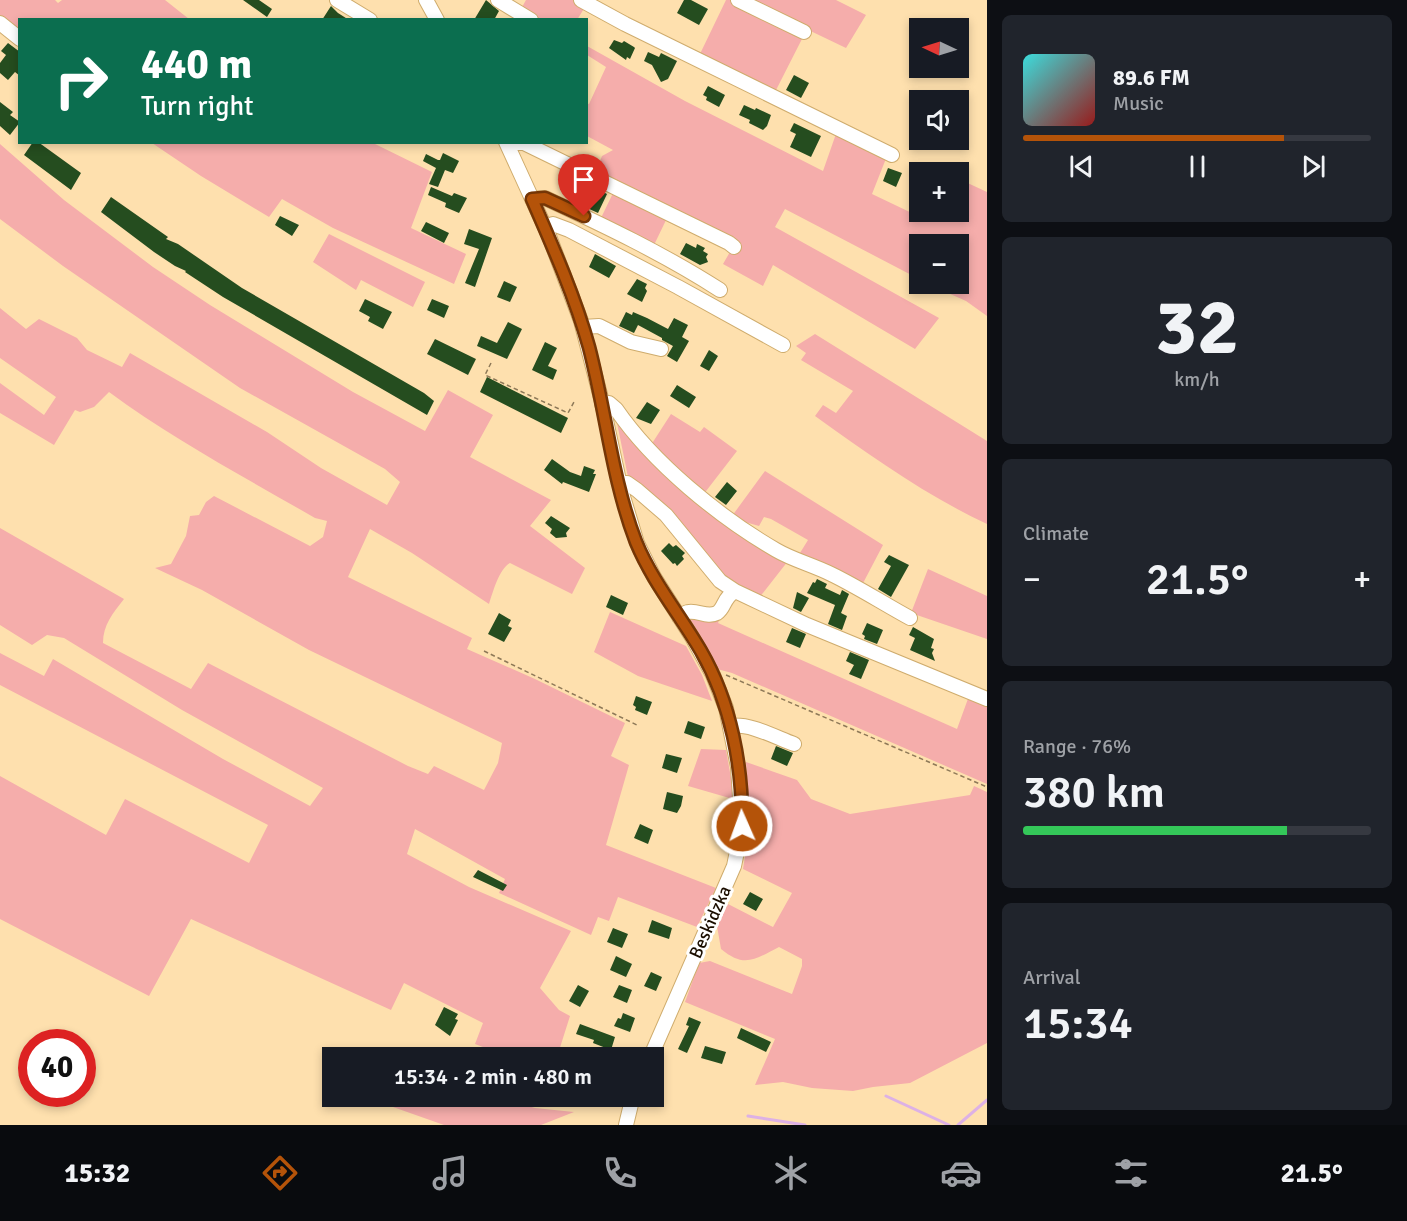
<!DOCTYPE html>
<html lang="en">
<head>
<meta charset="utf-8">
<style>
	:root { --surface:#171b24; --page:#20242c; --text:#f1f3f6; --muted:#9ea1a6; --line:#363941; --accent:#b45309 }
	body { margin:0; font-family:Signika,sans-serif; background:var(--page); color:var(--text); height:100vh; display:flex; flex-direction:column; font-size:22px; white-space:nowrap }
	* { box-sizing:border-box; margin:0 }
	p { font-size:20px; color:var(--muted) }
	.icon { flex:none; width:33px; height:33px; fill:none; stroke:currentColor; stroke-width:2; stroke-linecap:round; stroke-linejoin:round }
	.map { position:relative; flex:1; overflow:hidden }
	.drawer { display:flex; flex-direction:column; gap:15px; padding:15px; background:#0d0f14; width:420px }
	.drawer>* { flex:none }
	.top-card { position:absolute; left:18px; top:18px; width:570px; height:126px; border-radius:0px; box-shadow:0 3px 9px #0003; background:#0b6e4f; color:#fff; overflow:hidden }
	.needle { width:39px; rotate:274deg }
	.controls { position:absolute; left:909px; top:18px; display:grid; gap:12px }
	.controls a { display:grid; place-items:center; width:60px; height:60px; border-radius:0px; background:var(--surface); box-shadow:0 3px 9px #0003; font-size:30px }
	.speed { position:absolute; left:18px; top:1029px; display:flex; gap:12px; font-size:30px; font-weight:700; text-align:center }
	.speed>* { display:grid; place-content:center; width:78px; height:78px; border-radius:50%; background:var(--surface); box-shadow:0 3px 9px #0003; line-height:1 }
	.speed .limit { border:9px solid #d22; background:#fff; color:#111 }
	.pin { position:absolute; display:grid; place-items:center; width:51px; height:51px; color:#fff; margin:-62px -26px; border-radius:50% 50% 50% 0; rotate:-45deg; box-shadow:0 0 6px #0007 }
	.pin .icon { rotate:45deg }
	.me { position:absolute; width:66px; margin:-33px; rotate:358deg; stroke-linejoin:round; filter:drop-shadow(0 0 4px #0008) }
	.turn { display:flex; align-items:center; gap:21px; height:126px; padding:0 24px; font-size:27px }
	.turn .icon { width:78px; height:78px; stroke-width:2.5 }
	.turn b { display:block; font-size:42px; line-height:51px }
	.big { font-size:45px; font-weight:600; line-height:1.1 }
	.drawer .card { flex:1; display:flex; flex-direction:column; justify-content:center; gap:9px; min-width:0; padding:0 21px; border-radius:9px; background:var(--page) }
	.drawer .dial { align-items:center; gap:0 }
	.dial b { font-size:78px; line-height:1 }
	.song { display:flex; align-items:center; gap:18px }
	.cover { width:72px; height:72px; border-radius:9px; background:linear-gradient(135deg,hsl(180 70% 55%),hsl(0 70% 35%)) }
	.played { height:6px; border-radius:3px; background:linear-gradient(90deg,var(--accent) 75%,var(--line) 75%) }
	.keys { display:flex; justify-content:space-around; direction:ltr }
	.heat { display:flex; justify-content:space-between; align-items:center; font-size:33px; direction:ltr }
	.charge { height:9px; border-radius:4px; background:linear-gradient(90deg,#34c759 76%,var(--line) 0) }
	.trip { position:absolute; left:322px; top:1047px; width:342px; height:60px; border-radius:0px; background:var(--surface); box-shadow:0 3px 9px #0003; font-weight:600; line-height:60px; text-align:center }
	.menu { display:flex; height:96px; justify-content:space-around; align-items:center; background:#090b0e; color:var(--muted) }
	.menu .icon { width:42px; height:42px }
	.menu .current { color:var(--accent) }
	.menu b { font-size:27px; color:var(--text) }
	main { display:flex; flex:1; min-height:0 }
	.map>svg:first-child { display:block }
	.green { fill:#f5adab }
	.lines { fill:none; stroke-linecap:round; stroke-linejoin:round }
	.stream { stroke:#ddb1e5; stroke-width:3 }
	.building { fill:#254d1f }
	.minor-casing { stroke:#cfac6d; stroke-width:16 }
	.path { stroke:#8e7958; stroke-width:1.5; stroke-dasharray:4.5 3; stroke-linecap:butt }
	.minor { stroke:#fff; stroke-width:14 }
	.route-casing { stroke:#753606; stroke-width:15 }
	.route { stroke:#b45309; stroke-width:10 }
	.labels { text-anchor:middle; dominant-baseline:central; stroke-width:6; stroke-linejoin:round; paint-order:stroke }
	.street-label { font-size:18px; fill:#1b0e00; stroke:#fff }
</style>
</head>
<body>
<main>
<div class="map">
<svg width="987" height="1125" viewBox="0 0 987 1125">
	<rect width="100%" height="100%" fill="#fee0ae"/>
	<path class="green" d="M0,0H55L58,3L62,0H165L189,19L20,20L19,34L0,18Z
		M526,0H574L585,7L577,20L539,19L521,9Z
		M726,0H731L803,37L774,94L699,56Z
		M746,0H836L866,15L846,48Z
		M587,46L685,101L823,171L837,131L887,156L872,194L916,215L919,209L920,212H958L959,179L987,192V316L966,301L928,284H958V244H920L919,279L785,209L775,227L939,318L915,349L773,265L763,286L723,264L734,245L595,174L602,156L613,150L587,136L586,103L589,104L606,67L587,55Z
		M152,143H373L432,172L411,228L466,254L454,284L333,228L282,199L269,217L201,176Z
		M0,144L64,200L153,267L210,305L353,392L425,431L448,390L493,415L470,457L551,500L530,526L585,568L572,594L510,563C499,569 493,592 489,604L412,553L370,529L348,577L472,638L467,649L535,679L625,723L611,756L629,765L606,845L716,888L697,927L618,897L609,921L598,917L591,935L499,893L505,879L415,829L407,854L469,887L571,931L540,988L559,1010L570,1016L557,1057L512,1058L475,1044L483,1023L404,983L391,1010L191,919L149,996L0,919V776L106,835L125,799L249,863L268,825L0,685V653L44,676L53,659L223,759L310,806L323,788L182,710L64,638L47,635L32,645L0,625V528L124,599C113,613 103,625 103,643L191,689L208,663L408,766L428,774L434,766L484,790L498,763L502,743L309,650L202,590L155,568L171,564L186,536L190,516L199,515L206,502L214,496L310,546L323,537L327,521L315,518C246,478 174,440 109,392L94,407L80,412L75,410L54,445L0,413V383L44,415L56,397L0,358V308L26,329L39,319L77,338L87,350L122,367L130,353L267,432L321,468L387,505L400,482L385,469L240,388L63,266L0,219Z
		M614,191L668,216L654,245L600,220Z
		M329,234L425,282L413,307L361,280L356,290L313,262Z
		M815,334L987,441V524C925,495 871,456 815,416L823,405L836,413L853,391L801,360L806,353L796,346Z
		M615,413L635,439L788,561L759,598L725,579L628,477Z
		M671,414L700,432L704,427L737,451L703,495L651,445Z
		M765,471L883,545L861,587L837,571L800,553L808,540L771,519L764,517L759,526L745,522L743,525L732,516Z
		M928,569L987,596V639L911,613Z
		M610,612L686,646L702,675L712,701L638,676L594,652Z
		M721,616L718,623L957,729L969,696L987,703V784L732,673L717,669L688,617Z
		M701,749L726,750L733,789V799L688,786Z
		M746,762L797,780L811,799L850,814L970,795L974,786L987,792V1043L910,1083L873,1087L853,1091L812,1088L783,1082L755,1085L775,1039L685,1002L699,963L710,961L792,994L802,966V959L779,947C754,960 744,968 721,949L717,926L728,904L773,927L792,893L743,869L749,832Z
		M498,1097L535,1108L574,1112L541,1125H444L393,1107L397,1097Z"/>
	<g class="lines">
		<path class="stream" d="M886,1096L949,1125
			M748,1116L805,1125
			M958,1125L987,1100"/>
	</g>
	<path class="building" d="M243,0H259L272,9L267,17Z
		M486,0L499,11L494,20H474Z
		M684,0H691L708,9L699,25L677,13Z
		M331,6L338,13L349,20H322Z
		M614,40L622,43L624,41L634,47L635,48L630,59L627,57L626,60L609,48Z
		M8,43L20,52V76L15,72L8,80L0,73V63L6,55L1,51Z
		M648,52L659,57L661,53L677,61L668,79L661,82L652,65L644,61Z
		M794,75L809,83L801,98L786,90Z
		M708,86L725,95L719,107L706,100L707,97L703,95Z
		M0,102L13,112L10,115L20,122L10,135L0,126Z
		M744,105L755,110L756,108L771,115L767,126L763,130L749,123L750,120L739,115Z
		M794,123L821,136L811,157L790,147L796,134L790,131Z
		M33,142H38L45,147L81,173L71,190L24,155Z
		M443,153L459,161L453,173L445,170L438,187L429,184L436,168L423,161L426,154L438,160H440Z
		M888,168L902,173L896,187L883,181Z
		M562,171L607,194L598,213L572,201L579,188L559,178Z
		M431,187L452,196L454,193L467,198L459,213L445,207L446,203L428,195Z
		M111,197L168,237L166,239L178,244L242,288L424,393L434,401L427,415L223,297L185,272L186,271L175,266L154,252L101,212Z
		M280,216L299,225L292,236L275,225Z
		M426,222L449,233L444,243L421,231Z
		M469,229L492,238L475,287L465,283L479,249L464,244Z
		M686,243L696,248L697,244L705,248L703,251L708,254L706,257L708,262L700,265L680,254Z
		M595,254L616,266L609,278L589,267Z
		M637,279L647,284L645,288L647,291L642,302L627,294Z
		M504,281L517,287L510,302L497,297Z
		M365,299L392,312L383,329L368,321L370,317L359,311Z
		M432,299L449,306L444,318L427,310Z
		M626,312L632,315L633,312L647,318L668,329L674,318L688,325L682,337L689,341L677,362L667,356L673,346L662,340V338L638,325L634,333L619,326Z
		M508,322L522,329L507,359L477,346L481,336L497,343Z
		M435,339L476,359L468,375L427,354Z
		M545,342L557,348L548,366L557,370L553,380L532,370Z
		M709,350L718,356L709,371L700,366Z
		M487,377L568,418L561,433L480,392Z
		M677,385L696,397L689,408L670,396Z
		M647,402L660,410L651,424L636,418Z
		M552,459L570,472L581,476L584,466L595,470L593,474H596L589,492L563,482L562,484L544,470Z
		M727,482L737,491L726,505L715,497Z
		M551,516L570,528L566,533L567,537L556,538L550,533L552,529L545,523Z
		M669,543L673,547L676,545L685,553L682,556L684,559L677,566L675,563L673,564L661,551Z
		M889,555L909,565L891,597L878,589L891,566L884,562Z
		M817,579L827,584L825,588L840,595L842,590L849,594L841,613L847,616L842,630L828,624L835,605L807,593L813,582L815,583Z
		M797,592L809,598L801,612L793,608Z
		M611,595L628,603L623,615L606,607Z
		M499,613L511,620L508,626L512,628L504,642L488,634Z
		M867,623L883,630L877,644L864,639L865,636L862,634Z
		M913,627L934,639L931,648L934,649L932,653L935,661L910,650L915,638L909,635Z
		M792,628L806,634L800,648L786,642Z
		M850,652L869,660L861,679L849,674L854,665L846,661Z
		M636,696L652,702L647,715L635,710L636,707L633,705Z
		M688,721L705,727L701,739L684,733Z
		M776,746L793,753L787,766L771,759Z
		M666,754L682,758L677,773L662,768Z
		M667,792L683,796L681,806L677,813L663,809Z
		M640,824L653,830L648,844L634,838Z
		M478,870L507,885L503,891L473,877Z
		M750,892L763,899L756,911L743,904Z
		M652,920L672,928L669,939L648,932Z
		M613,928L628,934L622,948L607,942Z
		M616,956L632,964L626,977L610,970Z
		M651,972L662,977L656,991L644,986Z
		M578,985L589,991L580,1007L569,1001Z
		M619,985L632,990L627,1003L613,997Z
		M444,1007L458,1014L455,1019L458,1020L450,1036L435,1025Z
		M623,1013L635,1018L630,1032L614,1026L618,1018L621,1019Z
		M689,1017L701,1022L687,1053L678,1049L689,1026L686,1025Z
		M580,1024L615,1037L611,1050L593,1043L594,1040L576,1034Z
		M741,1028L771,1042L766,1052L737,1038Z
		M705,1046L726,1052L722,1064L701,1058Z"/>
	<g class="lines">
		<defs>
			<path id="minor" d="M337,0L370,20
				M426,0L437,20
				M498,0L531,20
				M581,0L625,24L892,155
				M738,0L804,32
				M0,23L20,39
				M506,142L549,236L581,321L602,402L621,490L637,543L654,577L692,637L713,675L726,708L738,767L742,827L734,866L650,1058
				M508,146L514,143H524L729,243L734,247
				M532,199L545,198C605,226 664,254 720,290
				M545,227L553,224L569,230L678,287L783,345
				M583,327L599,326L631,342L661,349
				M602,404L609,403L616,409C653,463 719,517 776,550C793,560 813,565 831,574C858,587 884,604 910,618
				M619,483H627L637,490L666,515L720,581L735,591L807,625L987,699
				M679,617C682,615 685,613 688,612C698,610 707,618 717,613C725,608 723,598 735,591
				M730,726C750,723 775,737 794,744
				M626,1125L633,1096"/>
		</defs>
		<use href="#minor" class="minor-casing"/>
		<path class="path" d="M491,363L485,375L568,413L574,402
			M484,651L637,725
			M726,675L987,787"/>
		<use href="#minor" class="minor"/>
	</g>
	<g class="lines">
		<defs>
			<path id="route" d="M584,216L545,198L532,199C553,247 575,297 589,347C606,412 612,480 636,542C652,581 680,615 701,651C731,703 743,767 742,826"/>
		</defs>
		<use href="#route" class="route-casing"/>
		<use href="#route" class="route"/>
	</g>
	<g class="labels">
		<g class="street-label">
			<text transform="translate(710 922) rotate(-66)">Beskidzka</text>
		</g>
	</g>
</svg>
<div class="controls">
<a><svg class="needle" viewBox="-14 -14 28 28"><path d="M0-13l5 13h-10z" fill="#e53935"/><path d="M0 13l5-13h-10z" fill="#9ea1a6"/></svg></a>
<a><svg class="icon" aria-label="sound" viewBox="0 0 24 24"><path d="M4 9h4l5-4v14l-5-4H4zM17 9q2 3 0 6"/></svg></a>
<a>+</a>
<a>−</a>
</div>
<div class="speed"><div class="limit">40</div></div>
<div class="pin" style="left:584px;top:216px;background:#d93025"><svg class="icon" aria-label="arrive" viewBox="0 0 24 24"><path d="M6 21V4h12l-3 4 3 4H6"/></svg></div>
<svg class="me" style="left:742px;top:826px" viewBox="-20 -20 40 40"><circle r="17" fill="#b45309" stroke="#fff" stroke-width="3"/><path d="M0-11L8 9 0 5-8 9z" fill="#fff"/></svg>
<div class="trip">15:34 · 2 min · 480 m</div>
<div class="top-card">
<div class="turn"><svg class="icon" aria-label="right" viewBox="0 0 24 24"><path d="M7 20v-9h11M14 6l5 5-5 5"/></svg><div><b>440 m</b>Turn right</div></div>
</div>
</div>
<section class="drawer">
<div class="card">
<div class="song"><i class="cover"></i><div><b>89.6 FM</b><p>Music</p></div></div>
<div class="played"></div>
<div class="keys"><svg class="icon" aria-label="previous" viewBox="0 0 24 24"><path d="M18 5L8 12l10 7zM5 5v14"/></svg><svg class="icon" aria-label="pause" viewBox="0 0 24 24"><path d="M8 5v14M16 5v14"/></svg><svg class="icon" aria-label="next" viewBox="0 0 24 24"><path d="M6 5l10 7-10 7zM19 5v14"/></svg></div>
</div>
<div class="card dial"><b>32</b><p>km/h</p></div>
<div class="card"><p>Climate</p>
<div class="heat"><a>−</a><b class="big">21.5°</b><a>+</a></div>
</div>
<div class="card"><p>Range · 76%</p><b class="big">380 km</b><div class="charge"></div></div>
<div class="card"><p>Arrival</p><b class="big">15:34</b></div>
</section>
</main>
<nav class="menu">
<b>15:32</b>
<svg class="icon current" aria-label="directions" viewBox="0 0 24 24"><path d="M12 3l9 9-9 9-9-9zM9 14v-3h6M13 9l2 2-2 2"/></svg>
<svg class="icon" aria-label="music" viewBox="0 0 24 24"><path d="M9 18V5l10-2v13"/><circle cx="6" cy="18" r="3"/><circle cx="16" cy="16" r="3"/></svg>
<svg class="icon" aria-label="phone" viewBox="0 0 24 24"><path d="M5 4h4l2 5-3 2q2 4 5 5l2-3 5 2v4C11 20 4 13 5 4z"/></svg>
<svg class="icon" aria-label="climate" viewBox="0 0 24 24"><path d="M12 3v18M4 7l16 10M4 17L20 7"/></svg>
<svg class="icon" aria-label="car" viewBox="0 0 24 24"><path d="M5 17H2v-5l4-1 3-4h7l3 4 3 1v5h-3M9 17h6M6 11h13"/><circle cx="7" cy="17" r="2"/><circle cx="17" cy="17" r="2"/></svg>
<svg class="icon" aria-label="filters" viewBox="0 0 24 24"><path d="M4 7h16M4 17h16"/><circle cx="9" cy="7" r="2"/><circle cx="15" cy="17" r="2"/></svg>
<b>21.5°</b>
</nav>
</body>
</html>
